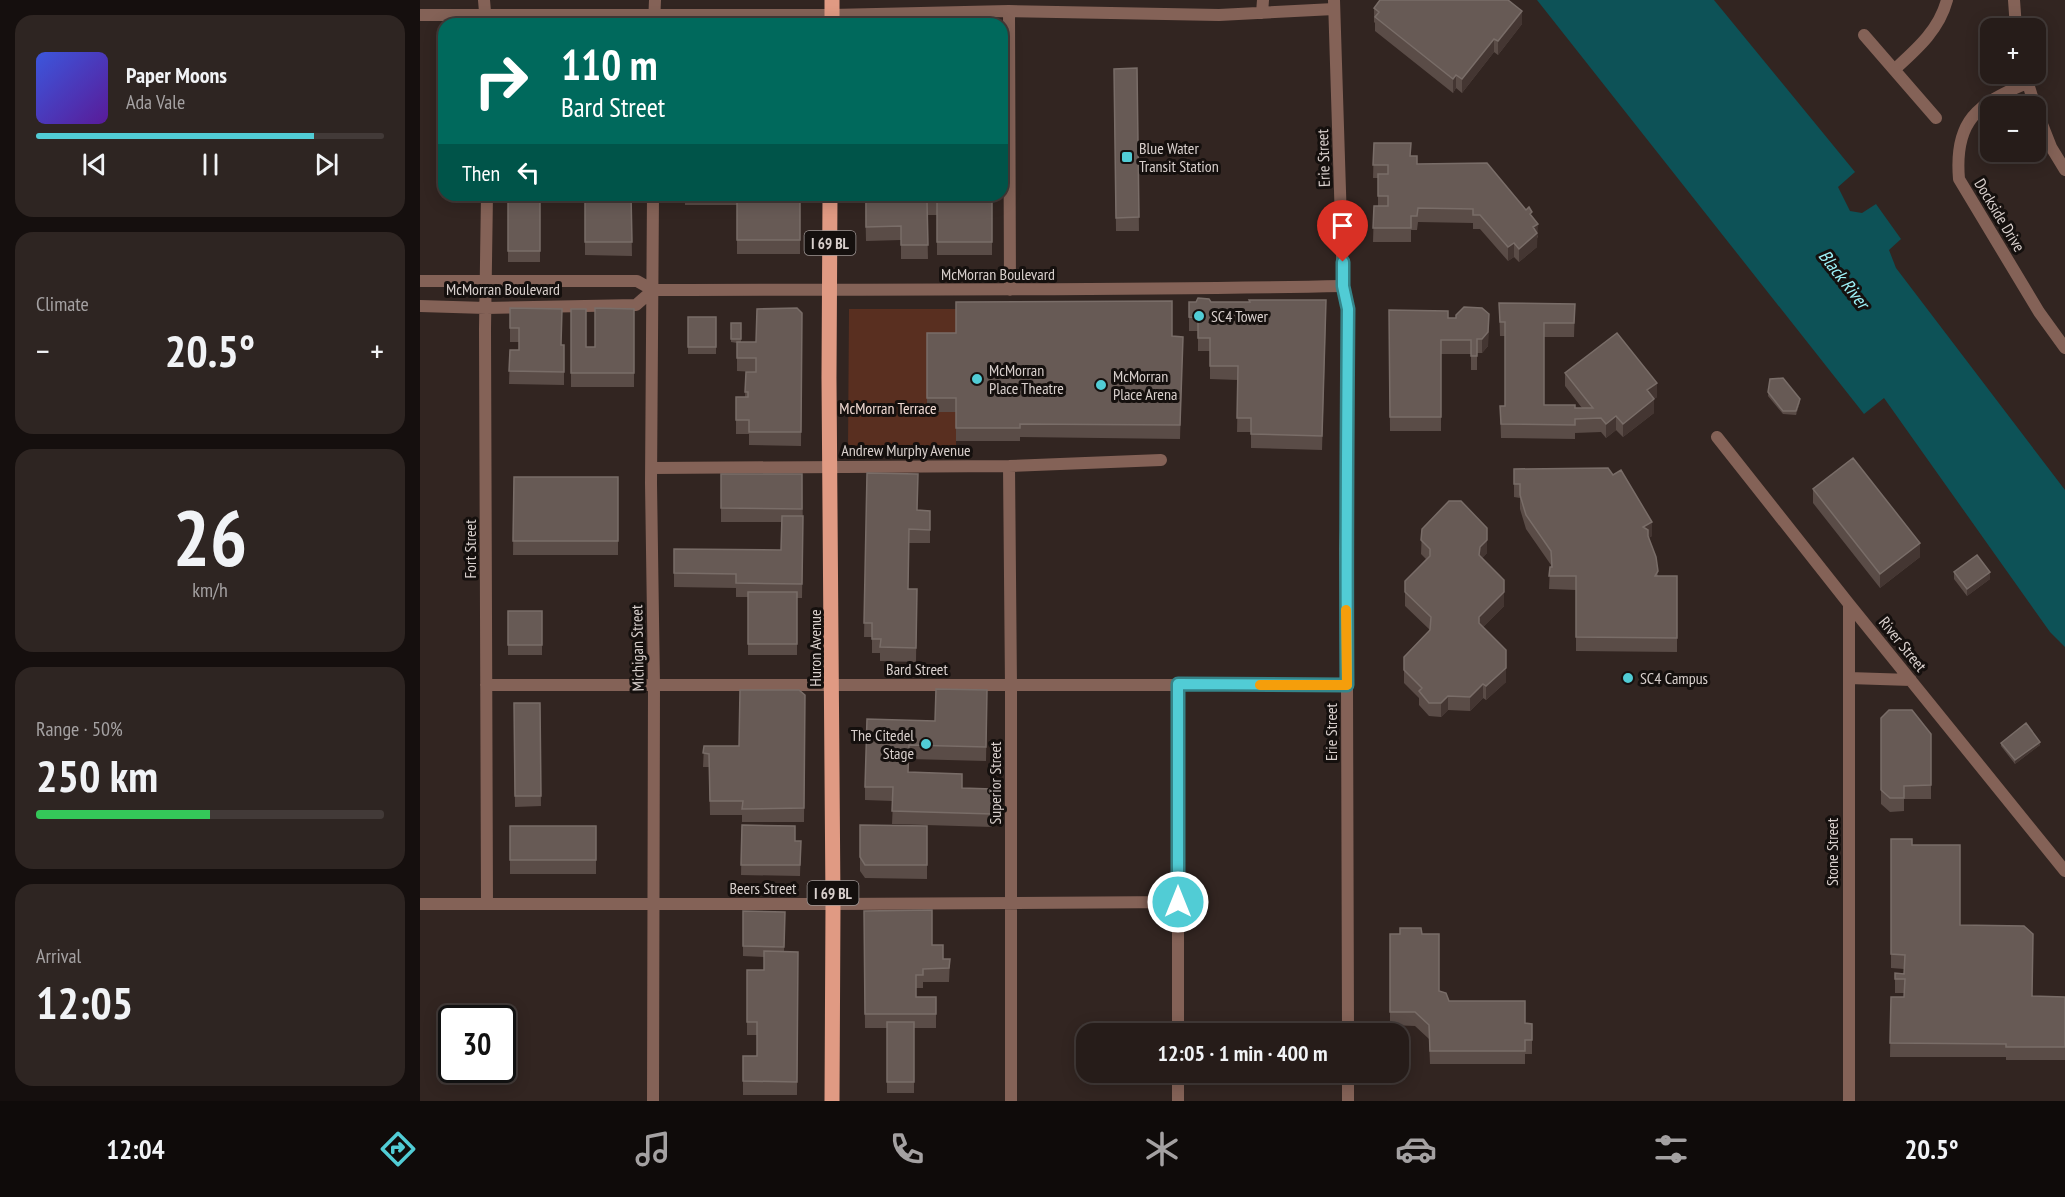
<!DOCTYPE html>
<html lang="en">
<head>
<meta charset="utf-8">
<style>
	:root { --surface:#261c19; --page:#2e2522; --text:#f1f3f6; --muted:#a4a1a2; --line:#423a38; --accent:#51ccd5 }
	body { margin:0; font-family:"PT Sans Narrow",sans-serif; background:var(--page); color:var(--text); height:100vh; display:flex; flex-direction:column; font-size:22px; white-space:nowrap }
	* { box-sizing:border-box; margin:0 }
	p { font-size:20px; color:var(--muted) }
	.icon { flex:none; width:33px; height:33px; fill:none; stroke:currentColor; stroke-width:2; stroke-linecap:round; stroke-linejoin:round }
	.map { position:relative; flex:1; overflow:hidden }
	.sheet { display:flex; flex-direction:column; gap:15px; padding:15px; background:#150f0e; width:420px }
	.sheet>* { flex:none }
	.banner { position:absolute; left:18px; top:18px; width:570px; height:183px; border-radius:18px; box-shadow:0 3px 15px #0003,0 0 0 2px var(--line); background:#00695c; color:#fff; overflow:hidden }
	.controls { position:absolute; left:1560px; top:18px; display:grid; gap:12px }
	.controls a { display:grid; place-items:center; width:66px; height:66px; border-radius:12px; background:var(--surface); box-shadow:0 3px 15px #0003,0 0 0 2px var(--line); font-size:30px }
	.speed { position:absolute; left:18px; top:1005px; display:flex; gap:12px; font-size:30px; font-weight:700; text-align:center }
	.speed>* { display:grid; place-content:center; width:78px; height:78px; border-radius:50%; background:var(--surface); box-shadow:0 3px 15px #0003,0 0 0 2px var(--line); line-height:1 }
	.speed .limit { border:3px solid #111; border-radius:9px; background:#fff; color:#111 }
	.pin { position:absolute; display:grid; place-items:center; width:51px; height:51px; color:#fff; margin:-62px -26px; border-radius:50% 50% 50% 0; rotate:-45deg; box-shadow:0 0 6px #0007 }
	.pin .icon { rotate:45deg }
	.me { position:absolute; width:66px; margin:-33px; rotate:0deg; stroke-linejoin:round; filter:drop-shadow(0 0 4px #0008) }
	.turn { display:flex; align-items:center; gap:21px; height:126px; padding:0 24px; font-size:27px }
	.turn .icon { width:78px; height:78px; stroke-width:2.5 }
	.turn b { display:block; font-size:42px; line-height:51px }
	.then { display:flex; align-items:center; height:57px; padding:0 24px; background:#0003; gap:12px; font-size:22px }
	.big { font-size:45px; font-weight:700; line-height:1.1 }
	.sheet .widget { flex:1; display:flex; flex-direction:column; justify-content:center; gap:9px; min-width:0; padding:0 21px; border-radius:18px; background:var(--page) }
	.sheet .dial { align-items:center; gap:0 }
	.dial b { font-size:78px; line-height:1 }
	.song { display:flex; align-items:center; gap:18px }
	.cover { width:72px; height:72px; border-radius:9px; background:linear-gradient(135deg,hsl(230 70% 55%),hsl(270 70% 35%)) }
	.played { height:6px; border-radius:3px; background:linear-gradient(90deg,var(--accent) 80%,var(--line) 80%) }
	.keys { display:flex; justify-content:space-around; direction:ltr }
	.heat { display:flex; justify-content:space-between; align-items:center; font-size:33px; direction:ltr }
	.charge { height:9px; border-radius:4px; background:linear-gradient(90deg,#34c759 50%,var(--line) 0) }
	.trip { position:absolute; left:656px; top:1023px; width:333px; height:60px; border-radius:18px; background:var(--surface); box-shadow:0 3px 15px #0003,0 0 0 2px var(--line); font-weight:700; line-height:60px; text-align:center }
	.tabs { display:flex; height:96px; justify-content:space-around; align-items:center; background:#0f0b0a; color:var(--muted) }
	.tabs .icon { width:42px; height:42px }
	.tabs .active { color:var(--accent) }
	.tabs b { font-size:27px; color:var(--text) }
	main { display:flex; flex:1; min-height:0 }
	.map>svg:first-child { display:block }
	.green { fill:#592f20 }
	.water { fill:#0d5257 }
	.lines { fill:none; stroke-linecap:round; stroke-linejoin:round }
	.minor { stroke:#846257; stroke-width:12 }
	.tertiary { stroke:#846257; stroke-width:12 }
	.primary { stroke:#e09a83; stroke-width:15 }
	.wall { fill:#5a4c47 }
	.shaded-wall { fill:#443632 }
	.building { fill:#675a55; stroke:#796d68; stroke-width:1.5 }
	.route-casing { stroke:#35858a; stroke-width:15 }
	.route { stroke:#51ccd5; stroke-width:10 }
	.slow { stroke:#f59e0b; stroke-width:10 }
	.poi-dot { fill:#51ccd5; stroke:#15100e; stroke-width:2 }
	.labels { text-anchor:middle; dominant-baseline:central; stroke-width:6; stroke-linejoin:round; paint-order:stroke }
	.shield { fill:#15100e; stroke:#9e9694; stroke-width:1.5 }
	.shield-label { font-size:15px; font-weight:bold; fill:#d9d0cd }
	.poi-label { font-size:16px; fill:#d9d0cd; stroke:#15100e; text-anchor:start }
	.street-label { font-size:16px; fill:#d9d0cd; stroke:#15100e }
	.park-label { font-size:16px; fill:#f0d9d2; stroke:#15100e }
	.water-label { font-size:18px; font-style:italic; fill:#9ef3f9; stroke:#15100e }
</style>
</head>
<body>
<main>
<section class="sheet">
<div class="widget">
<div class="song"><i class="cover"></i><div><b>Paper Moons</b><p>Ada Vale</p></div></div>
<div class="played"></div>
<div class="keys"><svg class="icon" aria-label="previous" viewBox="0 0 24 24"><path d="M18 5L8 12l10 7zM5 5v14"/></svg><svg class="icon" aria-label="pause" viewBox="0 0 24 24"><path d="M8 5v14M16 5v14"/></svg><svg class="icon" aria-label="next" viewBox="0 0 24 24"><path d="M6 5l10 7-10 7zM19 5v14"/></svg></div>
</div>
<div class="widget"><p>Climate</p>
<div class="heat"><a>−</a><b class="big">20.5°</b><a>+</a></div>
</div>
<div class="widget dial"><b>26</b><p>km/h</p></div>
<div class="widget"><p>Range · 50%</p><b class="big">250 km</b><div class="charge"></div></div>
<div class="widget"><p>Arrival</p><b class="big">12:05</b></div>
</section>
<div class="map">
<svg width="1645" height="1101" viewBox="0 0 1645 1101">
	<rect width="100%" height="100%" fill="#322521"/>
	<path class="green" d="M429,309H536V347H507V411L536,412V449L428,448Z"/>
	<path class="water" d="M1117,0H1294L1435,172L1418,187L1430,211L1442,213L1456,204L1481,239L1469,250L1476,268L1645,490V647L1630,632L1464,398L1444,414Z"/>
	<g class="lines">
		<path class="minor" d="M64,0L66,24
			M1594,0L1596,28
			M589,11L590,290
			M842,13L843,0
			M0,15H412L589,11L799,15L914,9
			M234,24L235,0
			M1444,35L1516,118
			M1475,69C1497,49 1519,30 1527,0
			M1605,74L1615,106
			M1607,83C1557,104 1534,121 1539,179L1619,312L1645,348
			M1616,109L1631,147L1645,170
			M233,195L231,483L234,685L233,1101
			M0,281H217L233,290C463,289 693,291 923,286
			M0,306L66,308L216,305L233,290
			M1297,437L1429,604L1645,871
			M589,466L591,686V1101
			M232,468L589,466L741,460
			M1429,604V1101
			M1429,678L1491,680
			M758,684V1034
			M66,685H927
			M0,904H413L758,902
			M67,904L65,329L67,195
			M758,1072V1101"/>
		<path class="tertiary" d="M914,0L923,286L928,309V493L925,549L927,685L928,1034
			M928,1072V1101"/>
		<path class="primary" d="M412,0V24
			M410,195L409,378L413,904L412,1101"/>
	</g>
	<path class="wall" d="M954,8L1102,24L1078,55L1074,52L1042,93L1036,88L1033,93L955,31V23L954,22Z
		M717,68L719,231H696L694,69Z
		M954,143L991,156L997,164L1112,216L1118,237L1117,238V247L1099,262L1094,257L1088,261L1060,229H1053V223L998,222L997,230H991V242H953L954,206H958V178H953Z
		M165,195H211L212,256L165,255Z
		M265,195H380V254H317V205H265Z
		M445,195H572V255H517V215H507L508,259H481V240L446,241Z
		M88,198H120V262H88Z
		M769,302H791L906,314L902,450L831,448V432H817L818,380L790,379V351H778V331H769Z
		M1079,303L1155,304L1154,337H1124V405L1155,408H1162L1145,386V373L1237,397L1234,399V413L1203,437L1196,430L1186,438L1181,432L1155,433V439L1081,438L1080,406H1085V336H1080Z
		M90,308L141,345H144V385L89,384L90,350H99V342H90Z
		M151,309L166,347H175L214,309V387H151Z
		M969,310L1028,318H1036L1069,314L1068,346L1062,353H1057V370H1051V354H1021V431H970Z
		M382,313L381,446L329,445V434H316V397H325L326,372H336L317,371V343L311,342V323H321V342H336Z
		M268,317H296V354H268Z
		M536,333L763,337L760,439L600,437V441H536V412H507V347Z
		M1350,379L1380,402L1376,415L1363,414L1348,396Z
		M1094,469L1232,536L1228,538L1238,576H1257V652L1156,651V590L1129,589L1130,567H1131V565L1106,529L1100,509V498L1094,497Z
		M447,473L497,510L510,511V543H489L488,589H497L496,662L460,661V653H452V637H444Z
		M301,474H382L383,530L382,598H377V655H328V597H316V588L254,587V549L361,550L362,522H301Z
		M94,477H198V555H93Z
		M1393,489L1500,557L1460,588L1393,503Z
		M1067,528V553L1062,558L1084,594V606L1063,627L1086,682L1066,700L1063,698L1050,711L1028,710L1021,717L1009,716L999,705V698L984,683V657L1010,630L985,606V581L1006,559L1001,554L1002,529Z
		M1534,572L1570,579L1547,596L1534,579Z
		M88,611H122V655H88Z
		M385,695L384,822H322V815H290L289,767H283L284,746H319Z
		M94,703H120L121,806L95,807Z
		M567,704L566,761L489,759L488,772L542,788L572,789V827L472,824L473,801L445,800V787L515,721Z
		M1461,718L1511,734V799H1484V811L1470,812L1461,804Z
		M1581,743L1620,745L1595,764L1581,746Z
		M322,825L375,841H381L380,876L321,875Z
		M440,825L507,826V879L445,878L440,871Z
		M90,826H176V874H90Z
		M1471,839L1492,845L1540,925L1612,996L1645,997V1060H1586V1057H1470L1471,997H1484L1485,993H1475V973L1484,974V969L1471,968Z
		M323,911L365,912L364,951L378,952L377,1095H323V1056H337V1035H327V970H344V957L323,956Z
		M444,911L512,945L523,959H530L529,982H503V988H496V997H516V1028H494V1093H467V1028H445Z
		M970,934H1002L1019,991L1029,1001L1105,1023L1112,1024V1054H1105V1064H1010L1009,1039L995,1026L970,1025Z"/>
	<path class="shaded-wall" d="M1102,11V24L1078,55V41Z
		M1074,39V52L1042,93V79Z
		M1036,75V88L1033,93V79Z
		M1118,224L1117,247L1099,262V249L1113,227Z
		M1094,243V257L1088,261V247Z
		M1068,332V346L1062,353V339Z
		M1237,383V397L1227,404V390Z
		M1234,399V413L1203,437V424Z
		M1380,399V402L1376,415V411Z
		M1196,416V430L1186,438V424Z
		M1232,522V536L1228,538L1223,527Z
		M1067,540V553L1060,561V547Z
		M1500,543V557L1460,588V574Z
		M1570,572V579L1547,596V589Z
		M1084,580V606L1059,631V617Z
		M1086,650V682L1066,700V686Z
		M1063,684V698L1050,711V697Z
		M1028,696V710L1021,717V703Z
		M1620,742V745L1595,764V760Z"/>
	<path class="building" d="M960,0H1088L1102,11L1078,41L1074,39L1042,79L1036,75L1033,79L955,17L959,12L954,8Z
		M383,20V24H251V21Z
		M446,20H567V24H446Z
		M146,22H214V24H146Z
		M717,68L719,217L696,218L694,69Z
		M954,143H991L990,156H997V164L1067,163L1106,210L1109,207L1112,212L1110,214L1118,224L1113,227L1117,233L1099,249L1094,243L1088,247L1060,215H1053V209L998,208L997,216H991V228H953L954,206H968V196H958V174H968V165H953Z
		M165,195H211L212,242H165Z
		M317,195H380V240H317Z
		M446,195H572V242H517V201H507L508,245H481V226L446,227Z
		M88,198H120V251H88Z
		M778,298L789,299L791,302H830L829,300H906L902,436L831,434V418H817L818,366H790V338H778V318L769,317V302H776Z
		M752,301V336L763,337L760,425L600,424V428H536V398H507V333H536V302Z
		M1079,303L1155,304L1154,323H1124V405H1155V408H1173L1145,373L1197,333L1237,383L1227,390L1234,399L1203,424L1196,416L1186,424L1181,418L1155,419V425L1081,424L1080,406H1085V322H1080Z
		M1044,307L1062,308L1069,314L1068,332L1062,339H1057V356H1051V340H1021V417H970L969,310L1028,311V318H1036V315Z
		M90,308L142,309L141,345H144V372L89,371L90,350H99V328H90Z
		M175,308L214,309V373H151V309H166V347H175Z
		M377,308L382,313L381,432H329V420H316V397H328V392H325L326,372H336V358H317V342H336L337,309Z
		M268,317H296V347H268Z
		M311,323H321V339H311Z
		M1363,378L1380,399L1376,411H1363L1348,392L1350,379Z
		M1433,458L1500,543L1460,574L1393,489Z
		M1188,468L1193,475L1201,470L1232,522L1223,527L1228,530V536L1236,557L1238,571L1235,576H1257V638L1156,637V576H1129L1130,567H1132L1131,551L1106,515L1100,495V484H1094V469Z
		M447,473L498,474L497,510L510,511V530L489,529L488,589H497L496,648L460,647L461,639H452V623H444Z
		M301,474H382V509L301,508Z
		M94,477H198V541H93Z
		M1029,501H1041L1067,528V540L1060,547L1059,555L1084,580V592L1059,617V623L1086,650V668L1066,686L1063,684L1050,697L1028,696L1021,703H1009L999,691L1002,688L984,670V657L1010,630L1011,617L985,592V581L1010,556V549L1001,540L1002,529Z
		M362,516H383L382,584L316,583V574L254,573V549L361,550Z
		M1557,555L1570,572L1547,589L1534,572Z
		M328,592H377V644H328Z
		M88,611H122V645H88Z
		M516,689L567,690L566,747L489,745L488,772L542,774V788L572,789V814L472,811L473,787H445L447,719L515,721Z
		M320,690H379L385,695L384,808L322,809L323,801H290L289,754L283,753L284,746H319Z
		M94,703H120L121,796H95Z
		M1469,710H1492L1511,734V785L1484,786V798H1470L1461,790V718Z
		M1606,723L1620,742L1595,760L1581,743Z
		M322,825L375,826V841H381L380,865H321Z
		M440,825L507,826V865H445L440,857Z
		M90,826H176V860H90Z
		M1471,839H1492V845H1540V925L1604,926L1613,934L1612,996L1645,997V1047H1586V1044L1470,1043L1471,997H1484L1485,979H1475V973L1484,974L1485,955L1471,954Z
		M512,910V945H523V959H530L529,968L503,969V975H496V997H516V1014H445L444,911Z
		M323,911L365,912L364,947L323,946Z
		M980,928H1001L1002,934H1019V991L1026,993L1029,1001H1105V1023L1112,1024V1040H1105V1051H1010L1009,1025L995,1012H970V934H980Z
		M344,951L378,952L377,1082L323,1081V1056H337V1022H327V970H344Z
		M467,1022H494V1082H467Z"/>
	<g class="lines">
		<defs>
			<path id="route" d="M758,902V684L927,685C926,560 927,435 928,309L923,286V262"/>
		</defs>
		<use href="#route" class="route-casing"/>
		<use href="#route" class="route"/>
		<path class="slow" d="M840,685H927L926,610"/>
	</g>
	<g class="poi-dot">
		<rect x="701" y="151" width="12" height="12" rx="3"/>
		<circle cx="779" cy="316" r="6"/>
		<circle cx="557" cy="379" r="6"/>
		<circle cx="681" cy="385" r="6"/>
		<circle cx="1208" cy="678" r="6"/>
		<circle cx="506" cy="744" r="6"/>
	</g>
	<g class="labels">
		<g class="shield">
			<rect x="384.5" y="231" width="51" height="24" rx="4.5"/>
			<rect x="387.5" y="881" width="51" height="24" rx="4.5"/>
		</g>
		<g class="shield-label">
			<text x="410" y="243">I 69 BL</text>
			<text x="413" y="893">I 69 BL</text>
		</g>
		<g class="poi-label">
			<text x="719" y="148">Blue Water<tspan x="719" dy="18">Transit Station</tspan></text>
			<text x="791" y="316">SC4 Tower</text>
			<text x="569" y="370">McMorran<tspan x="569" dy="18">Place Theatre</tspan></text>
			<text x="693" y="376">McMorran<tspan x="693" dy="18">Place Arena</tspan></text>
			<text x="1220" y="678">SC4 Campus</text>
			<text x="494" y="735" text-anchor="end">The Citedel<tspan x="494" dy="18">Stage</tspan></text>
		</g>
		<g class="street-label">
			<text transform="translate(903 158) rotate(-92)">Erie Street</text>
			<text transform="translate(1580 215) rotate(59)">Dockside Drive</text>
			<text x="578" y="274">McMorran Boulevard</text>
			<text x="83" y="289">McMorran Boulevard</text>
			<text x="486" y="450">Andrew Murphy Avenue</text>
			<text transform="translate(50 549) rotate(-90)">Fort Street</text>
			<text transform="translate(1483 644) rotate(51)">River Street</text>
			<text transform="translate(217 648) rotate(-91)">Michigan Street</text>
			<text transform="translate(395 648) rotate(-90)">Huron Avenue</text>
			<text x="497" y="669">Bard Street</text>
			<text transform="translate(911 732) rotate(-90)">Erie Street</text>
			<text transform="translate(575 783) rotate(-90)">Superior Street</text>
			<text transform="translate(1412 852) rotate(-90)">Stone Street</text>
			<text x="343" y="888">Beers Street</text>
		</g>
		<g class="park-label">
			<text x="468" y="408">McMorran Terrace</text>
		</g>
		<g class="water-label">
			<text transform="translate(1424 279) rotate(52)">Black River</text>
		</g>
	</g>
</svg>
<div class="controls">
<a>+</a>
<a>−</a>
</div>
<div class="speed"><div class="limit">30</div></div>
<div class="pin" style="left:923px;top:262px;background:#d93025"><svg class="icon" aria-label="arrive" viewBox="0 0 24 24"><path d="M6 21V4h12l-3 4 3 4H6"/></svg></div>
<svg class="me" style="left:758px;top:902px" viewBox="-20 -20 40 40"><circle r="17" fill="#51ccd5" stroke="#fff" stroke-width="3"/><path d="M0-11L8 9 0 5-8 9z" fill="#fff"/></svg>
<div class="trip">12:05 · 1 min · 400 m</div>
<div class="banner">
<div class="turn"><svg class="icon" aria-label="right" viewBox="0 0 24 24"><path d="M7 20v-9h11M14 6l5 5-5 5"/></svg><div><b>110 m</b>Bard Street</div></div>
<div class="then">Then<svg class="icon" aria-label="left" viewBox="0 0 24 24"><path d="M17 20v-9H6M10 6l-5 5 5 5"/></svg></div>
</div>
</div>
</main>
<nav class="tabs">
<b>12:04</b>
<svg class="icon active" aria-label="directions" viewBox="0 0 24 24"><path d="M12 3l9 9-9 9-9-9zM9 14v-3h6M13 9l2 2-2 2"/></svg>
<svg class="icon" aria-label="music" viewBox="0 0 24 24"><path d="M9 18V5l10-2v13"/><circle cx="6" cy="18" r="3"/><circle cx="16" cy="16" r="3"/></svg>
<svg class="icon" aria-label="phone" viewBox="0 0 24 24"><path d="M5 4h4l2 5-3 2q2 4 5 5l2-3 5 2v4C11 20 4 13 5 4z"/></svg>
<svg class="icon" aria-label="climate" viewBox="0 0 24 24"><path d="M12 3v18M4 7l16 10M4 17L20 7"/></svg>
<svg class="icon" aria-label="car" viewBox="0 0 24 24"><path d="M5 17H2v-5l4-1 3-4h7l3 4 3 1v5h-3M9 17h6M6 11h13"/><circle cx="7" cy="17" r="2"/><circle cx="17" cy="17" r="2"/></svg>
<svg class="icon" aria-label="filters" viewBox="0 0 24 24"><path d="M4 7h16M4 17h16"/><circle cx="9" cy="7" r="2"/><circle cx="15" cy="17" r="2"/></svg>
<b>20.5°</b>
</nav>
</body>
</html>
